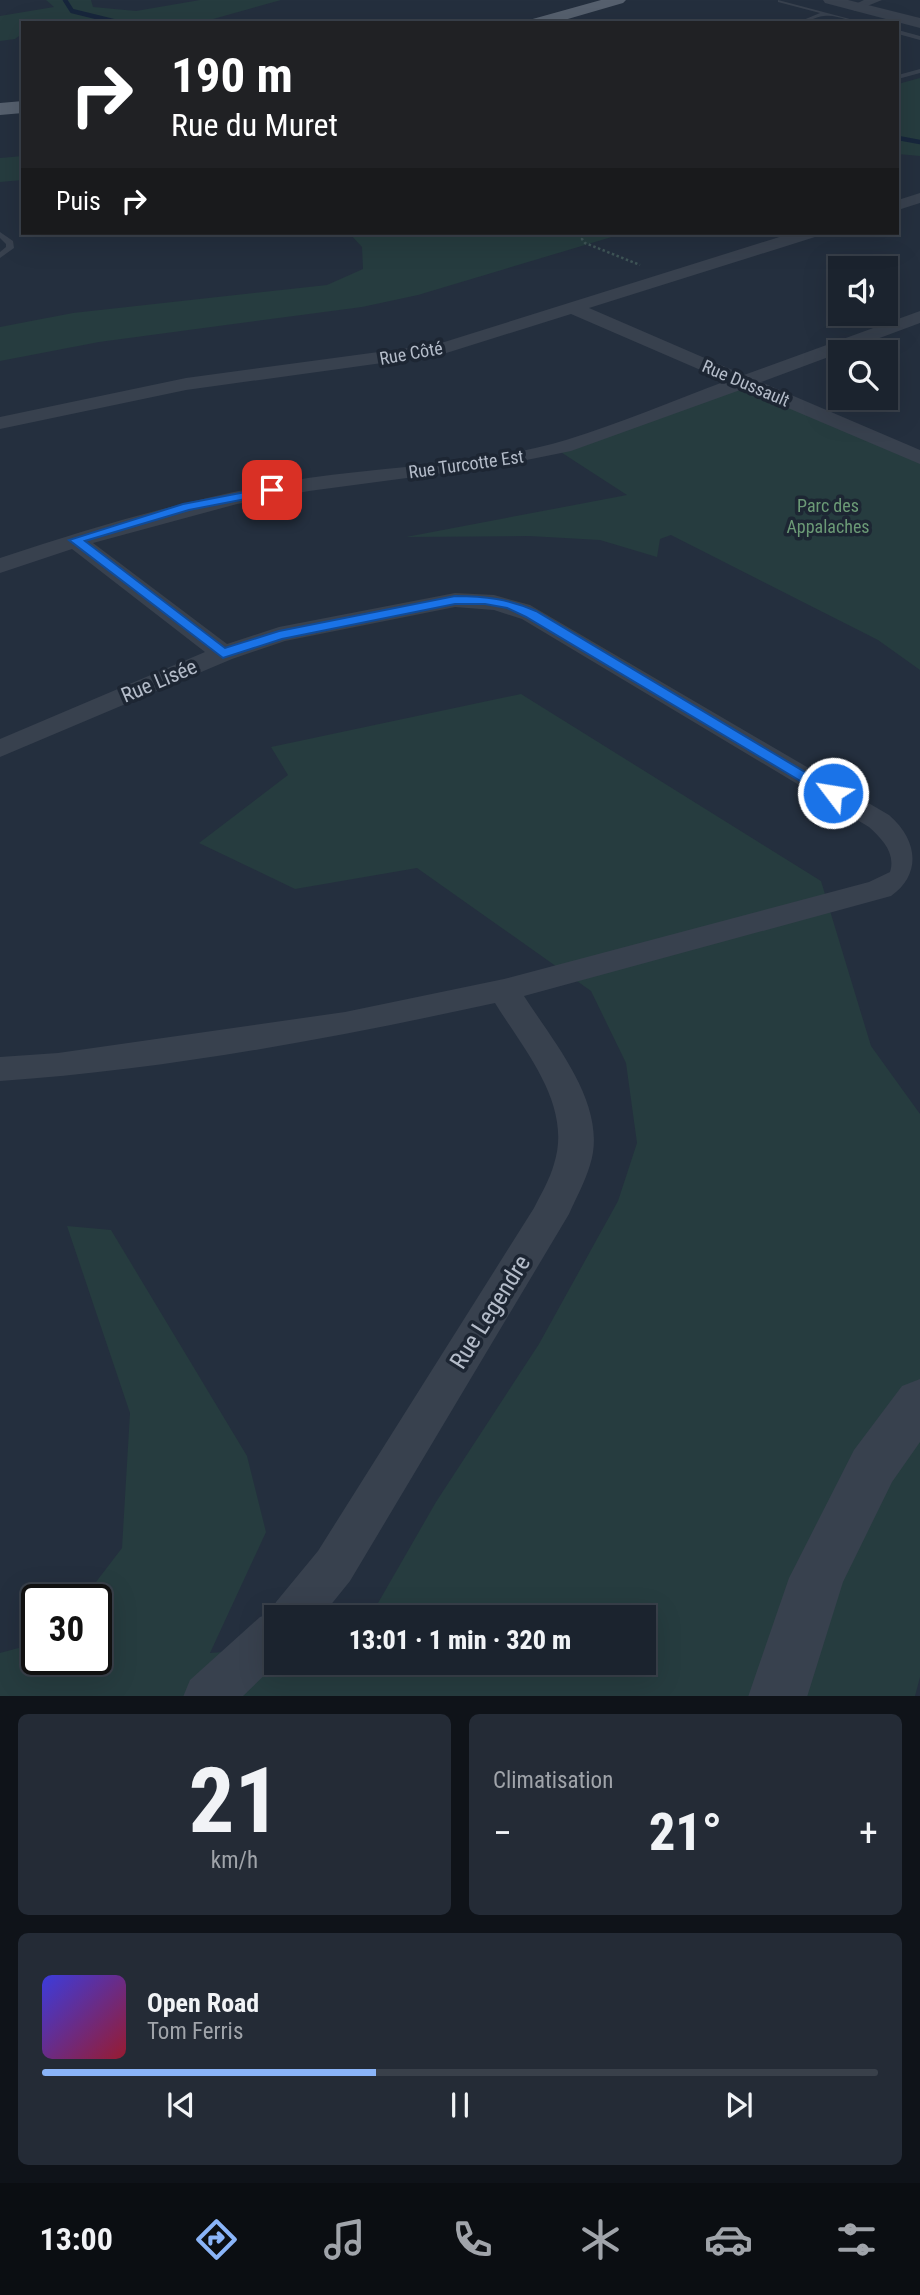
<!DOCTYPE html>
<html lang="fr">
<head>
<meta charset="utf-8">
<style>
	:root { --surface:#1b232e; --page:#242b36; --text:#f1f3f6; --muted:#a0a4aa; --line:#39404a; --accent:#8ab4f8 }
	body { margin:0; font-family:"Roboto Condensed",sans-serif; background:var(--page); color:var(--text); height:100vh; display:flex; flex-direction:column; font-size:26px; white-space:nowrap }
	* { box-sizing:border-box; margin:0 }
	p { font-size:23px; color:var(--muted) }
	.icon { flex:none; width:38px; height:38px; fill:none; stroke:currentColor; stroke-width:2; stroke-linecap:round; stroke-linejoin:round }
	.map { position:relative; height:1696px; overflow:hidden }
	.details { display:flex; flex-direction:column; gap:18px; padding:18px; background:#0f1319; flex:1 }
	.details>* { flex:none }
	.top-card { position:absolute; left:21px; top:21px; width:878px; height:214px; border-radius:0px; box-shadow:0 7px 28px #0002,0 0 0 2px var(--line); background:#202124; color:#fff; overflow:hidden }
	.buttons { position:absolute; left:828px; top:256px; display:grid; gap:14px }
	.buttons a { display:grid; place-items:center; width:70px; height:70px; border-radius:0px; background:var(--surface); box-shadow:0 7px 28px #0002,0 0 0 2px var(--line); font-size:35px }
	.speed { position:absolute; left:21px; top:1584px; display:flex; gap:14px; font-size:35px; font-weight:700; text-align:center }
	.speed>* { display:grid; place-content:center; width:91px; height:91px; border-radius:50%; background:var(--surface); box-shadow:0 7px 28px #0002,0 0 0 2px var(--line); line-height:1 }
	.speed .limit { border:4px solid #111; border-radius:10px; background:#fff; color:#111 }
	.pin { position:absolute; display:grid; place-items:center; width:60px; height:60px; color:#fff; margin:-30px; border-radius:14px; box-shadow:0 4px 10px #0006 }
	.me { position:absolute; width:77px; margin:-38px; rotate:301deg; stroke-linejoin:round; filter:drop-shadow(0 0 5px #0008) }
	.turn { display:flex; align-items:center; gap:24px; height:147px; padding:0 35px; font-size:32px }
	.turn .icon { width:91px; height:91px; stroke-width:2.5 }
	.turn b { display:block; font-size:49px; line-height:60px }
	.then { display:flex; align-items:center; height:66px; padding:0 35px; background:#0003; gap:14px; font-size:26px }
	.big { font-size:52px; font-weight:800; line-height:1.1 }
	.details .tile { flex:1; display:flex; flex-direction:column; justify-content:center; gap:10px; min-width:0; padding:0 24px; border-radius:10px; background:var(--page) }
	.details .dial { align-items:center; gap:0 }
	.dial b { font-size:91px; line-height:1 }
	.song { display:flex; align-items:center; gap:21px }
	.cover { width:84px; height:84px; border-radius:10px; background:linear-gradient(135deg,hsl(240 70% 55%),hsl(350 70% 35%)) }
	.played { height:7px; border-radius:4px; background:linear-gradient(90deg,var(--accent) 40%,var(--line) 40%) }
	.keys { display:flex; justify-content:space-around; direction:ltr }
	.heat { display:flex; justify-content:space-between; align-items:center; font-size:38px; direction:ltr }
	.details .tiles { flex:1; display:grid; gap:18px; grid-template-columns:1fr 1fr }
	.tile:last-child { grid-column:span 2 }
	.trip { position:absolute; left:264px; top:1605px; width:392px; height:70px; border-radius:0px; background:var(--surface); box-shadow:0 7px 28px #0002,0 0 0 2px var(--line); font-weight:800; line-height:70px; text-align:center }
	.tabs { display:flex; height:112px; justify-content:space-around; align-items:center; background:#0b0e12; color:var(--muted) }
	.tabs .icon { width:49px; height:49px }
	.tabs .selected { color:var(--accent) }
	.tabs b { font-size:32px; color:var(--text) }
	.map>svg:first-child { display:block }
	.green { fill:#263c3f }
	.lines { fill:none; stroke-linecap:round; stroke-linejoin:round }
	.stream { stroke:#17263c; stroke-width:4.5 }
	.path { stroke:#3f5557; stroke-width:2.5; stroke-dasharray:2.5 2.5; stroke-linecap:butt }
	.service { fill:#38414e; fill-rule:evenodd }
	.minor { fill:#38414e; fill-rule:evenodd }
	.tertiary { fill:#38414e; fill-rule:evenodd }
	.primary { fill:#56606e; fill-rule:evenodd }
	.route { fill:#1a73e8; stroke:#114b97; stroke-width:2 }
	.labels { text-anchor:middle; dominant-baseline:central; stroke-width:7; stroke-linejoin:round; paint-order:stroke }
	.far-street-label { font-size:18px; fill:#b4bcc9; stroke:#1d2633 }
	.far-park-label { font-size:18px; fill:#6b9a76; stroke:#1d2633 }
	.street-label { font-size:21px; fill:#b4bcc9; stroke:#1d2633 }
	.near-street-label { font-size:24px; fill:#b4bcc9; stroke:#1d2633 }
</style>
</head>
<body>
<div class="map">
<svg width="920" height="1697" viewBox="0 0 920 1697">
	<rect width="100%" height="100%" fill="#242f3e"/>
	<path class="green" d="M46,0H91L93,7L136,11L200,0H281L199,23H23V33L15,39L0,41V16L54,7Z
		M920,78V156L898,154V84Z
		M23,156V180L0,182V158Z
		M349,233H625L418,295L362,307L99,342L0,361V327L73,313L327,285L363,269L362,247Z
		M742,381L920,458V670L878,640L671,535L660,539L657,557L600,540L529,536L406,537L627,495L556,449Z
		M521,694L821,881L871,1046L920,1114V1677L915,1696L0,1697V1653L37,1643V1659H96V1600L83,1599L122,1548L130,1413L67,1226L111,1230L247,1456L266,1532L210,1653L276,1648V1662H644V1617H370L436,1502L539,1344L618,1201L637,1143L626,1063L591,991L417,868L295,889L199,843L288,775L271,747Z"/>
	<g class="lines">
		<path class="stream" d="M65,0L72,11L121,23
			M898,138L920,142"/>
		<path class="path" d="M583,233L582,239L585,243L640,265"/>
		<path class="service" d="M778,0L865,23C852,23 837,14 824,16C814,17 807,23 796,23L820,13L778,2Z
			M898,30L920,36V40L898,34Z
			M920,69V73L898,79V75Z
			M0,232L13,241L14,248L0,258V252L6,247V244L0,238Z"/>
		<path class="minor" d="M864,0H882L855,11L849,7Z
			M920,193V203L898,210V200Z
			M792,233H817L815,237L589,308L744,375L920,311V323L761,382L920,450V464L743,389L571,451L497,466L309,491L237,504L93,543L227,644L279,627L455,593L494,595L530,605L889,815C920,842 920,876 891,896L524,996C554,1043 609,1106 590,1165C585,1182 576,1198 569,1214L350,1581L321,1617H276L278,1662L242,1697H183L190,1680L260,1617L271,1613L276,1602L318,1551L534,1208C541,1194 550,1179 554,1164C573,1105 524,1050 495,1003C334,1038 165,1070 0,1081V1057L58,1053L345,1012L504,979L869,882L890,872C896,853 882,839 869,827L522,619L494,610L455,607L285,641L232,659L0,757V739L205,652L72,549L0,573V558C101,524 203,495 308,478C391,466 486,464 566,440C620,423 673,401 726,381L571,314L440,355L186,390L0,429V417L186,378L438,344Z"/>
		<path class="tertiary" d="M823,0H848L920,18V28L825,3Z
			M920,1379V1442L892,1482L843,1582L807,1697H748L789,1578L854,1450L902,1386Z"/>
		<path class="primary" d="M601,0H626L623,3L554,23H527L529,20Z
			M23,101V113L0,115V103Z"/>
	</g>
	<path class="route" d="M272,487L277,488V493L189,510L85,541L225,648L279,631L455,596C485,596 509,599 536,611L840,793L838,797H827L526,617L507,608L485,604H455L282,639L223,658L69,540L183,504Z"/>
	<g class="labels">
		<g class="far-street-label">
			<text transform="translate(411 353) rotate(-10)">Rue Côté</text>
			<text transform="translate(746 383) rotate(23)">Rue Dussault</text>
			<text transform="translate(466 464) rotate(-8)">Rue Turcotte Est</text>
		</g>
		<g class="far-park-label">
			<text x="828" y="505">Parc des<tspan x="828" dy="21">Appalaches</tspan></text>
		</g>
		<g class="street-label">
			<text transform="translate(159 681) rotate(-23)">Rue Lisée</text>
		</g>
		<g class="near-street-label">
			<text transform="translate(490 1312) rotate(-58)">Rue Legendre</text>
		</g>
	</g>
</svg>
<div class="buttons">
<a><svg class="icon" aria-label="sound" viewBox="0 0 24 24"><path d="M4 9h4l5-4v14l-5-4H4zM17 9q2 3 0 6"/></svg></a>
<a><svg class="icon" aria-label="search" viewBox="0 0 24 24"><circle cx="10" cy="10" r="6"/><path d="M15 15l6 6"/></svg></a>
</div>
<div class="speed"><div class="limit">30</div></div>
<div class="pin" style="left:272px;top:490px;background:#d93025"><svg class="icon" aria-label="arrive" viewBox="0 0 24 24"><path d="M6 21V4h12l-3 4 3 4H6"/></svg></div>
<svg class="me" style="left:833px;top:793px" viewBox="-20 -20 40 40"><circle r="17" fill="#1a73e8" stroke="#fff" stroke-width="3"/><path d="M0-11L8 9 0 5-8 9z" fill="#fff"/></svg>
<div class="trip">13:01 · 1 min · 320 m</div>
<div class="top-card">
<div class="turn"><svg class="icon" aria-label="right" viewBox="0 0 24 24"><path d="M7 20v-9h11M14 6l5 5-5 5"/></svg><div><b>190 m</b>Rue du Muret</div></div>
<div class="then">Puis<svg class="icon" aria-label="right" viewBox="0 0 24 24"><path d="M7 20v-9h11M14 6l5 5-5 5"/></svg></div>
</div>
</div>
<section class="details">
<div class="tiles">
<div class="tile dial"><b>21</b><p>km/h</p></div>
<div class="tile"><p>Climatisation</p>
<div class="heat"><a>−</a><b class="big">21°</b><a>+</a></div>
</div>
<div class="tile">
<div class="song"><i class="cover"></i><div><b>Open Road</b><p>Tom Ferris</p></div></div>
<div class="played"></div>
<div class="keys"><svg class="icon" aria-label="previous" viewBox="0 0 24 24"><path d="M18 5L8 12l10 7zM5 5v14"/></svg><svg class="icon" aria-label="pause" viewBox="0 0 24 24"><path d="M8 5v14M16 5v14"/></svg><svg class="icon" aria-label="next" viewBox="0 0 24 24"><path d="M6 5l10 7-10 7zM19 5v14"/></svg></div>
</div>
</div>
</section>
<nav class="tabs">
<b>13:00</b>
<svg class="icon selected" aria-label="directions" viewBox="0 0 24 24"><path d="M12 3l9 9-9 9-9-9zM9 14v-3h6M13 9l2 2-2 2"/></svg>
<svg class="icon" aria-label="music" viewBox="0 0 24 24"><path d="M9 18V5l10-2v13"/><circle cx="6" cy="18" r="3"/><circle cx="16" cy="16" r="3"/></svg>
<svg class="icon" aria-label="phone" viewBox="0 0 24 24"><path d="M5 4h4l2 5-3 2q2 4 5 5l2-3 5 2v4C11 20 4 13 5 4z"/></svg>
<svg class="icon" aria-label="climate" viewBox="0 0 24 24"><path d="M12 3v18M4 7l16 10M4 17L20 7"/></svg>
<svg class="icon" aria-label="car" viewBox="0 0 24 24"><path d="M5 17H2v-5l4-1 3-4h7l3 4 3 1v5h-3M9 17h6M6 11h13"/><circle cx="7" cy="17" r="2"/><circle cx="17" cy="17" r="2"/></svg>
<svg class="icon" aria-label="filters" viewBox="0 0 24 24"><path d="M4 7h16M4 17h16"/><circle cx="9" cy="7" r="2"/><circle cx="15" cy="17" r="2"/></svg>
</nav>
</body>
</html>
